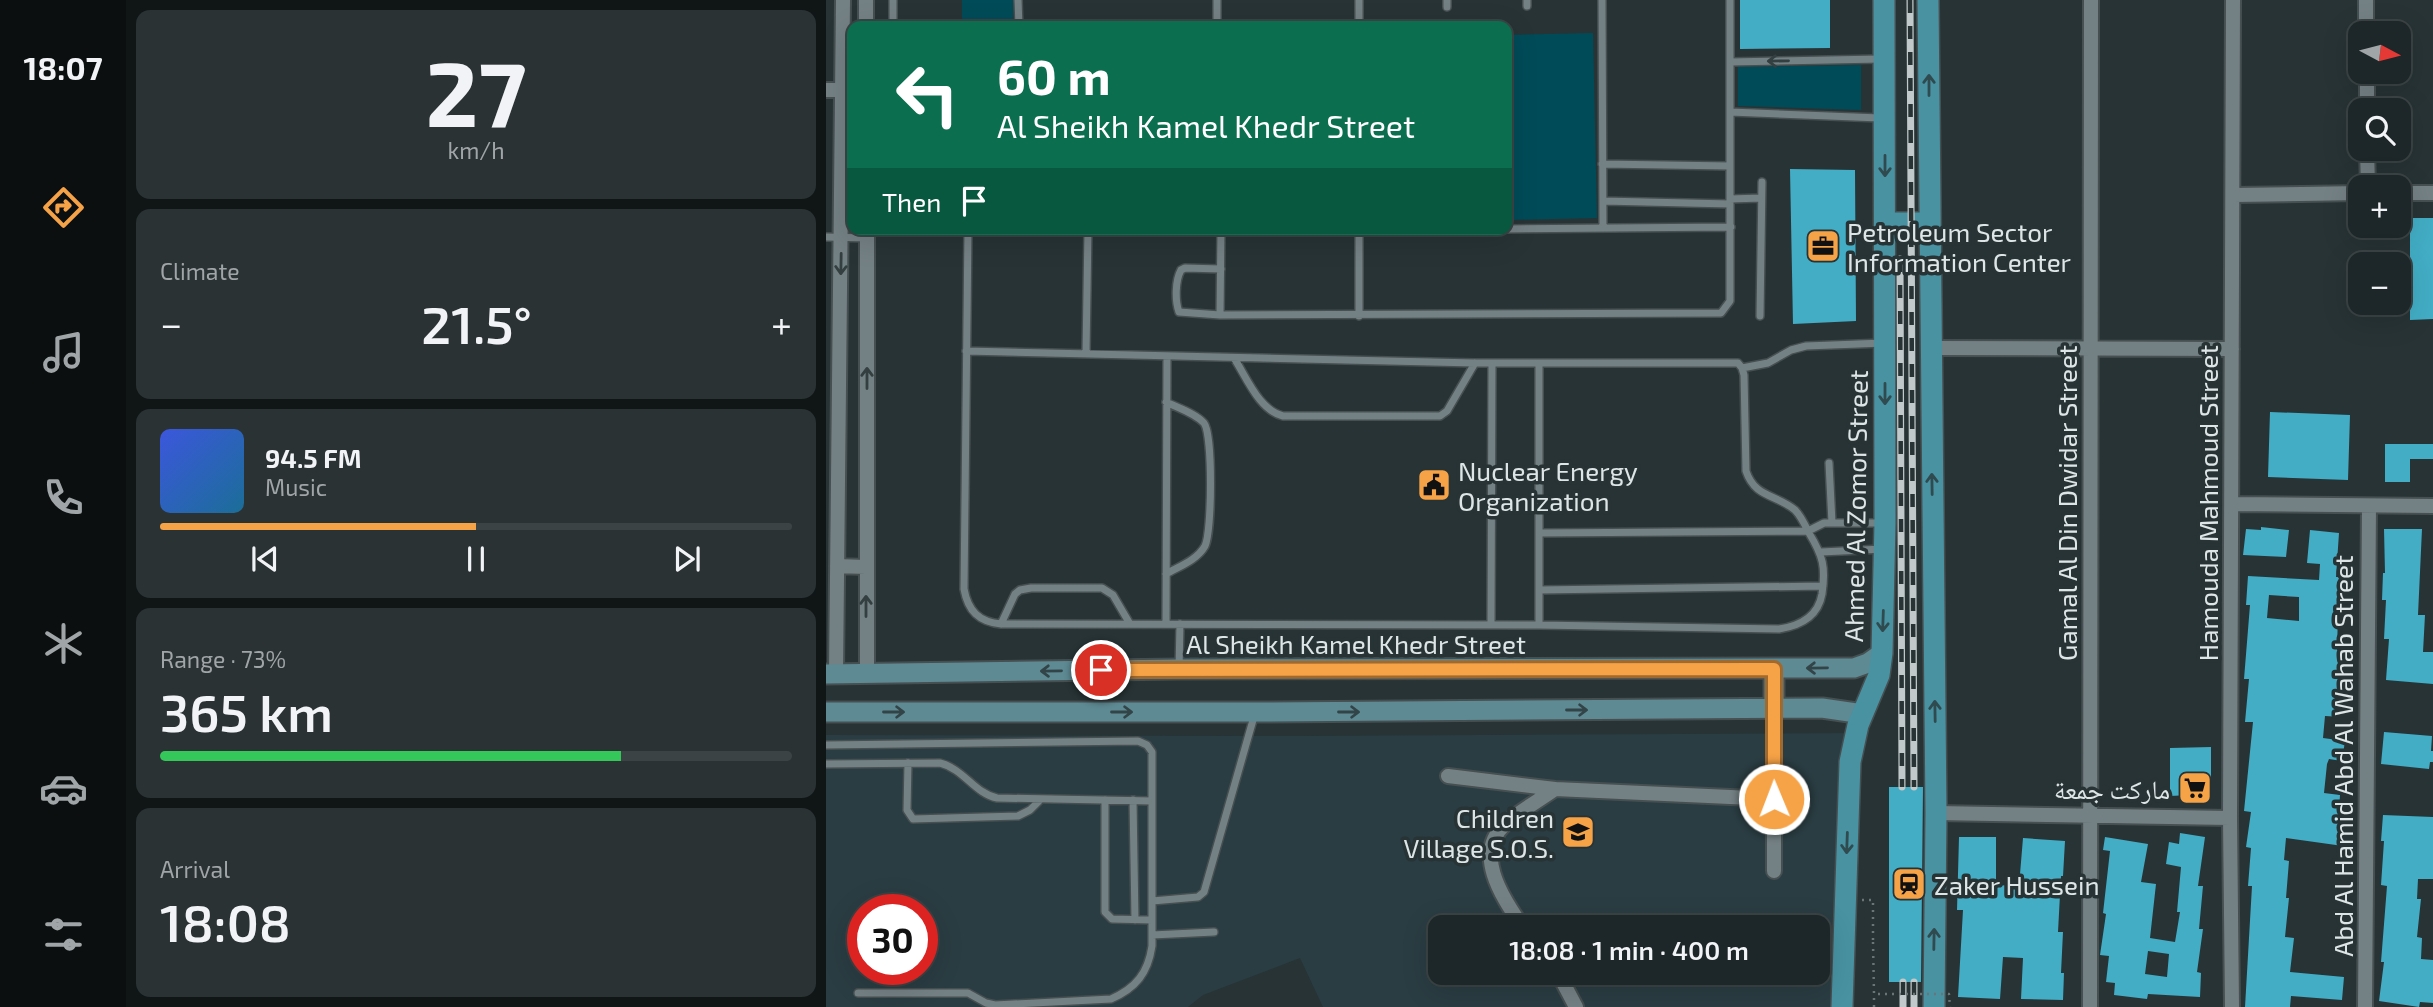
<!DOCTYPE html>
<html lang="en">
<head>
<meta charset="utf-8">
<style>
	:root { --surface:#1d2628; --page:#2a3234; --text:#f1f3f6; --muted:#a0a5a8; --line:#3b4345; --accent:#f6a246 }
	body { margin:0; font-family:"Exo 2","Noto Naskh Arabic",sans-serif; background:var(--page); color:var(--text); height:100vh; display:flex; flex-direction:column; font-size:26px; white-space:nowrap }
	* { box-sizing:border-box; margin:0 }
	p { font-size:23px; color:var(--muted) }
	.icon { flex:none; width:38px; height:38px; fill:none; stroke:currentColor; stroke-width:2; stroke-linecap:round; stroke-linejoin:round }
	.map { position:relative; flex:1; overflow:hidden }
	.drawer { display:flex; flex-direction:column; gap:10px; padding:10px; background:#101516; width:700px }
	.drawer>* { flex:none }
	.banner { position:absolute; left:21px; top:21px; width:665px; height:214px; border-radius:14px; box-shadow:0 7px 28px #0002,0 0 0 2px var(--line); background:#0b6e4f; color:#fff; overflow:hidden }
	.needle { width:46px; rotate:97deg }
	.fabs { position:absolute; left:1522px; top:21px; display:grid; gap:14px }
	.fabs a { display:grid; place-items:center; width:63px; height:63px; border-radius:14px; background:var(--surface); box-shadow:0 7px 28px #0002,0 0 0 2px var(--line); font-size:35px }
	.speed { position:absolute; left:21px; top:894px; display:flex; gap:14px; font-size:35px; font-weight:700; text-align:center }
	.speed>* { display:grid; place-content:center; width:91px; height:91px; border-radius:50%; background:var(--surface); box-shadow:0 7px 28px #0002,0 0 0 2px var(--line); line-height:1 }
	.speed .limit { border:10px solid #d22; background:#fff; color:#111 }
	.pin { position:absolute; display:grid; place-items:center; width:60px; height:60px; color:#fff; margin:-30px; border:4px solid #fff; border-radius:50%; box-shadow:0 2px 7px #0007 }
	.me { position:absolute; width:77px; margin:-38px; rotate:359deg; stroke-linejoin:round; filter:drop-shadow(0 0 5px #0008) }
	.turn { display:flex; align-items:center; gap:24px; height:147px; padding:0 35px; font-size:32px }
	.turn .icon { width:91px; height:91px; stroke-width:2.5 }
	.turn b { display:block; font-size:49px; line-height:60px }
	.then { display:flex; align-items:center; height:66px; padding:0 35px; background:#0003; gap:14px; font-size:26px }
	.big { font-size:52px; font-weight:600; line-height:1.1 }
	.drawer .card { flex:1; display:flex; flex-direction:column; justify-content:center; gap:10px; min-width:0; padding:0 24px; border-radius:14px; background:var(--page) }
	.drawer .dial { align-items:center; gap:0 }
	.dial b { font-size:91px; line-height:1 }
	.song { display:flex; align-items:center; gap:21px }
	.cover { width:84px; height:84px; border-radius:10px; background:linear-gradient(135deg,hsl(230 70% 55%),hsl(200 70% 35%)) }
	.played { height:7px; border-radius:4px; background:linear-gradient(90deg,var(--accent) 50%,var(--line) 50%) }
	.keys { display:flex; justify-content:space-around; direction:ltr }
	.heat { display:flex; justify-content:space-between; align-items:center; font-size:38px; direction:ltr }
	.charge { height:10px; border-radius:5px; background:linear-gradient(90deg,#34c759 73%,var(--line) 0) }
	.trip { position:absolute; left:602px; top:915px; width:402px; height:70px; border-radius:14px; background:var(--surface); box-shadow:0 7px 28px #0002,0 0 0 2px var(--line); font-weight:600; line-height:70px; text-align:center }
	main { display:flex; flex:1; min-height:0 }
	.menu { display:flex; flex-direction:column; width:126px; justify-content:space-around; align-items:center; background:#0c0f10; color:var(--muted) }
	.menu .icon { width:49px; height:49px }
	.menu .on { color:var(--accent) }
	.menu b { font-size:32px; color:var(--text) }
	.map>svg:first-child { display:block }
	.built { fill:#2a3d42; fill-rule:evenodd }
	.green { fill:#004b58 }
	.building { fill:#42adc5; fill-rule:evenodd }
	.lines { fill:none; stroke-linecap:round; stroke-linejoin:round }
	.lane-casing { stroke:#464f51; stroke-width:10 }
	.street-casing { stroke:#464f51; stroke-width:18 }
	.secondary-casing { stroke:#464f51; stroke-width:23 }
	.primary-casing { stroke:#464f51; stroke-width:24 }
	.path { stroke:#6b7577; stroke-width:2.5; stroke-dasharray:2 5; stroke-linecap:butt }
	.lane { stroke:#748184; stroke-width:7 }
	.street { stroke:#748184; stroke-width:14 }
	.secondary { stroke:#5e8a93; stroke-width:19 }
	.primary { stroke:#4892a2; stroke-width:21 }
	.rail-casing { stroke:#c2c9ca; stroke-width:7 }
	.rail { stroke:#273335; stroke-width:4.5; stroke-dasharray:13; stroke-linecap:butt }
	.path-bridge { stroke:#6b7577; stroke-width:2.5; stroke-dasharray:2 5; stroke-linecap:butt }
	.oneway { stroke:#333f41 }
	.oneway2 { stroke:#2f4b50 }
	.oneway3 { stroke:#324448 }
	.route-casing { stroke:#a0692e; stroke-width:18 }
	.route { stroke:#f6a246; stroke-width:12 }
	.labels { text-anchor:middle; dominant-baseline:central; stroke-width:7; stroke-linejoin:round; paint-order:stroke }
	.poi-label { font-size:26px; fill:#dee5e6; stroke:#273335; text-anchor:start }
	.street-label { font-size:26px; fill:#dee5e6; stroke:#273335 }
</style>
</head>
<body>
<main>
<nav class="menu">
<b>18:07</b>
<svg class="icon on" aria-label="directions" viewBox="0 0 24 24"><path d="M12 3l9 9-9 9-9-9zM9 14v-3h6M13 9l2 2-2 2"/></svg>
<svg class="icon" aria-label="music" viewBox="0 0 24 24"><path d="M9 18V5l10-2v13"/><circle cx="6" cy="18" r="3"/><circle cx="16" cy="16" r="3"/></svg>
<svg class="icon" aria-label="phone" viewBox="0 0 24 24"><path d="M5 4h4l2 5-3 2q2 4 5 5l2-3 5 2v4C11 20 4 13 5 4z"/></svg>
<svg class="icon" aria-label="climate" viewBox="0 0 24 24"><path d="M12 3v18M4 7l16 10M4 17L20 7"/></svg>
<svg class="icon" aria-label="car" viewBox="0 0 24 24"><path d="M5 17H2v-5l4-1 3-4h7l3 4 3 1v5h-3M9 17h6M6 11h13"/><circle cx="7" cy="17" r="2"/><circle cx="17" cy="17" r="2"/></svg>
<svg class="icon" aria-label="filters" viewBox="0 0 24 24"><path d="M4 7h16M4 17h16"/><circle cx="9" cy="7" r="2"/><circle cx="15" cy="17" r="2"/></svg>
</nav>
<section class="drawer">
<div class="card dial"><b>27</b><p>km/h</p></div>
<div class="card"><p>Climate</p>
<div class="heat"><a>−</a><b class="big">21.5°</b><a>+</a></div>
</div>
<div class="card">
<div class="song"><i class="cover"></i><div><b>94.5 FM</b><p>Music</p></div></div>
<div class="played"></div>
<div class="keys"><svg class="icon" aria-label="previous" viewBox="0 0 24 24"><path d="M18 5L8 12l10 7zM5 5v14"/></svg><svg class="icon" aria-label="pause" viewBox="0 0 24 24"><path d="M8 5v14M16 5v14"/></svg><svg class="icon" aria-label="next" viewBox="0 0 24 24"><path d="M6 5l10 7-10 7zM19 5v14"/></svg></div>
</div>
<div class="card"><p>Range · 73%</p><b class="big">365 km</b><div class="charge"></div></div>
<div class="card"><p>Arrival</p><b class="big">18:08</b></div>
</section>
<div class="map">
<svg width="1607" height="1007" viewBox="0 0 1607 1007">
	<rect width="100%" height="100%" fill="#273335"/>
	<path class="built" d="M1031,733L1025,1007H497L474,958L377,995L362,1007H0V735L475,736ZM37,910H96V970H37ZM614,928H992V973H614Z"/>
	<path class="green" d="M136,0H187V25L136,24Z
		M767,33L771,218L683,220L681,35Z
		M1035,65V110L912,106V67Z"/>
	<path class="building" d="M914,0H1004V48L914,49Z
		M964,169L1029,170L1030,321L967,324Z
		M1584,218H1607V319L1584,320Z
		M1444,412L1524,415L1522,480L1442,477Z
		M1559,444H1607V459H1584V482H1559Z
		M1435,527L1463,530L1460,557L1417,555L1420,529L1435,530Z
		M1558,529H1596L1592,615H1599L1597,652H1607V684L1560,680L1563,639H1558L1560,600H1556L1557,573H1559Z
		M1484,530L1513,533L1510,577H1513L1511,650L1522,651L1516,717L1499,716L1497,738L1519,741L1516,761L1503,759L1501,764L1498,793L1514,795L1512,828H1519L1517,846L1460,838L1458,860L1463,861L1460,898H1463L1459,937L1468,938L1464,972L1518,977L1516,1000L1465,996L1464,1007H1419L1426,886H1422L1425,848L1420,847L1425,812L1418,811L1427,722H1419L1423,679H1418L1424,605H1420L1422,576L1493,580L1494,564L1481,563ZM1443,595L1473,597V621L1441,618Z
		M1558,732L1606,736L1605,751H1607V762H1604L1603,769L1555,764Z
		M1385,747V794L1344,796V748Z
		M1063,787H1097L1095,982H1063Z
		M1557,815L1607,817V879H1592L1591,899H1595L1591,937L1596,938L1595,959L1607,960V1003L1594,1002L1593,1007L1553,1001L1558,962H1555L1561,886L1555,885L1558,841H1555Z
		M1354,833L1379,837L1372,886H1377L1373,929H1377L1371,972L1375,973L1374,997L1322,994L1321,999L1288,995L1289,983L1280,982L1283,956L1274,955L1280,914L1277,913L1284,851L1277,850L1279,837L1322,844L1315,882L1330,884L1324,938L1349,942L1354,912H1351L1355,867L1340,864L1343,842L1353,844ZM1322,951L1343,954L1341,977L1319,974Z
		M1133,837H1170V885L1193,886L1197,838L1239,841L1237,876H1235L1232,932H1237L1235,973H1238L1237,1000L1195,999L1197,958L1177,957L1174,999L1132,997L1137,910H1131Z"/>
	<g class="lines">
		<defs>
			<path id="lane" d="M192,0L193,26
				M391,0V26
				M533,0V26
				M621,0V7
				M776,0L777,228
				M701,6V0
				M67,26V0
				M904,62L1054,59
				M904,112L1054,118
				M776,164L904,166
				M904,199L935,198
				M777,201L904,204
				M533,229V316
				M681,229L905,227
				M533,230L651,229
				M0,237L41,238
				M395,269L359,268L355,270C349,281 349,301 353,312L394,315L895,313L904,301V0
				M394,315L395,229
				M934,316L936,182
				M140,351L649,363H912L916,368L918,375L920,471C929,498 950,494 969,510C975,516 979,525 983,533C997,556 1000,567 996,594C992,617 973,626 953,629L713,625L175,624C153,622 142,611 138,589L142,229
				M260,353L262,229
				M408,358C421,378 433,410 457,416H614L621,411L649,363
				M713,363V625
				M916,368L942,363L965,350L980,346L1058,343
				M1003,463L1006,523
				M713,533L982,531L998,523H1057
				M995,552L1057,549
				M340,574C354,566 371,560 379,546C386,532 387,435 378,423C369,413 352,408 340,402
				M713,590L997,586
				M175,624L189,594L194,590L205,588H276L287,595L304,624
				M340,624L341,356
				M665,625L666,363
				M353,669L354,624
				M0,745L312,741L321,745L326,752V946C322,973 310,988 285,999L169,1005L160,1003L142,993H32
				M82,763L81,810L87,819L192,816L204,810L214,800
				M0,764L114,763C138,769 148,793 171,798L326,801
				M279,800V912L286,919L326,920
				M307,800L309,920
				M326,901L372,897L378,892L429,713
				M326,935L388,932"/>
			<path id="street" d="M40,0V26
				M1540,0V33
				M1541,72V110
				M0,90H26
				M1541,149L1542,187
				M1573,193H1607
				M1407,195L1535,193
				M1104,348L1406,349
				M1406,504L1607,506
				M11,566L40,567
				M10,674L17,0
				M41,674V229
				M622,776L729,789L948,799
				M1110,813L1404,818
				M948,871V709
				M697,928C678,899 646,855 679,824C694,811 712,801 729,789
				M732,973L750,1007
				M1264,1007L1265,0
				M1406,1007L1404,818L1407,0
				M1539,1007L1543,506"/>
			<path id="secondary" d="M0,674L353,669L1028,668L1042,663L1056,653
				M948,709V669
				M0,712H430L996,708L1037,714"/>
			<path id="primary" d="M1102,0L1110,813L1108,1007
				M1059,223H1103
				M1016,1007L1024,762L1032,725L1053,675L1056,653L1059,523L1058,0"/>
		</defs>
		<use href="#lane" class="lane-casing"/>
		<use href="#street" class="street-casing"/>
		<use href="#secondary" class="secondary-casing"/>
		<use href="#primary" class="primary-casing"/>
		<path class="path" d="M1036,900H1047V942
			M1048,1007V994"/>
		<use href="#lane" class="lane"/>
		<use href="#street" class="street"/>
		<use href="#secondary" class="secondary"/>
		<use href="#primary" class="primary"/>
		<defs>
			<path id="rail" d="M1084,0L1088,787
				M1074,259L1076,787
				M1077,982V1007
				M1088,982V1007"/>
		</defs>
		<use href="#rail" class="rail-casing"/>
		<use href="#rail" class="rail"/>
		<path class="path-bridge" d="M1047,942L1048,994H1123L1124,1007"/>
	</g>
	<defs><path id="oneway-shaft" d="M-6 0H5M1.5-3L5.5 0L1.5 3" fill="none" stroke-width="1.6" stroke-linecap="round" stroke-linejoin="round" transform="scale(1.75)"/></defs>
	<g class="oneway">
		<use href="#oneway-shaft" transform="translate(952 61) rotate(179)"/>
		<use href="#oneway-shaft" transform="translate(15 264) rotate(91)"/>
		<use href="#oneway-shaft" transform="translate(41 378) rotate(-90)"/>
		<use href="#oneway-shaft" transform="translate(40 606) rotate(-90)"/>
	</g>
	<g class="oneway2">
		<use href="#oneway-shaft" transform="translate(1103 85) rotate(-90)"/>
		<use href="#oneway-shaft" transform="translate(1059 166) rotate(90)"/>
		<use href="#oneway-shaft" transform="translate(1059 394) rotate(90)"/>
		<use href="#oneway-shaft" transform="translate(1106 484) rotate(-91)"/>
		<use href="#oneway-shaft" transform="translate(1057 621) rotate(92)"/>
		<use href="#oneway-shaft" transform="translate(1109 711) rotate(-91)"/>
		<use href="#oneway-shaft" transform="translate(1021 843) rotate(92)"/>
		<use href="#oneway-shaft" transform="translate(1108 939) rotate(-89)"/>
	</g>
	<g class="oneway3">
		<use href="#oneway-shaft" transform="translate(991 668) rotate(179)"/>
		<use href="#oneway-shaft" transform="translate(225 671) rotate(179)"/>
		<use href="#oneway-shaft" transform="translate(751 710)"/>
		<use href="#oneway-shaft" transform="translate(68 712)"/>
		<use href="#oneway-shaft" transform="translate(296 712)"/>
		<use href="#oneway-shaft" transform="translate(523 712)"/>
	</g>
	<g class="lines">
		<defs>
			<path id="route" d="M275,670L948,669V799"/>
		</defs>
		<use href="#route" class="route-casing"/>
		<use href="#route" class="route"/>
	</g>
	<defs>
		<symbol id="office-square" viewBox="-11 -11 22 22"><rect x="-9" y="-9" width="18" height="18" rx="4" fill="#f6a246" stroke="#273335"/><path d="M-6-3h4V-5.5h4V-3h4V5H-6ZM-1-4.5V-3h2v-1.5ZM-6 0V1H6V0Z" fill="#111"/></symbol>
		<symbol id="civic-square" viewBox="-11 -11 22 22"><rect x="-9" y="-9" width="18" height="18" rx="4" fill="#f6a246" stroke="#273335"/><path d="M-.6-6.5H3V-4.5H.6V-3L4-1V1h2V6H-6V1h2V-1L-.6-3ZM-1.2 2.5V6h2.4V2.5Z" fill="#111"/></symbol>
		<symbol id="supermarket-square" viewBox="-11 -11 22 22"><rect x="-9" y="-9" width="18" height="18" rx="4" fill="#f6a246" stroke="#273335"/><path d="M-6-5.5h2.5l.6 2H6L4.5 2H-2.5L-4.4-4H-6ZM-1.5 3.2a1.3 1.3 0 1 0 .1 0ZM3 3.2a1.3 1.3 0 1 0 .1 0Z" fill="#111"/></symbol>
		<symbol id="school-square" viewBox="-11 -11 22 22"><rect x="-9" y="-9" width="18" height="18" rx="4" fill="#f6a246" stroke="#273335"/><path d="M0-5L7-2L0 1L-7-2ZM-4 1L0 2.5L4 1V4Q0 6-4 4Z" fill="#111"/></symbol>
		<symbol id="station-square" viewBox="-11 -11 22 22"><rect x="-9" y="-9" width="18" height="18" rx="4" fill="#f6a246" stroke="#273335"/><path d="M-3-6H3Q5-6 5-4V2Q5 4 3 4L4.5 6H3L1.5 4h-3L-3 6H-4.5L-3 4Q-5 4-5 2V-4Q-5-6-3-6ZM-3.5-4v3h7v-3ZM-3.5 1v1.5H-2V1ZM2 1v1.5H3.5V1Z" fill="#111"/></symbol>
	</defs>
	<g fill-rule="evenodd">
		<use href="#office-square" x="978" y="227" width="38" height="38"/>
		<use href="#civic-square" x="589" y="466" width="38" height="38"/>
		<use href="#supermarket-square" x="1350" y="769" width="38" height="38"/>
		<use href="#school-square" x="733" y="813" width="38" height="38"/>
		<use href="#station-square" x="1064" y="865" width="38" height="38"/>
	</g>
	<g class="labels">
		<g class="poi-label">
			<text x="1021" y="231">Petroleum Sector<tspan x="1021" dy="30">Information Center</tspan></text>
			<text x="632" y="470">Nuclear Energy<tspan x="632" dy="30">Organization</tspan></text>
			<text x="1344" y="788" text-anchor="end">ماركت جمعة</text>
			<text x="728" y="817" text-anchor="end">Children<tspan x="728" dy="30">Village S.O.S.</tspan></text>
			<text x="1108" y="884">Zaker Hussein</text>
		</g>
		<g class="street-label">
			<text transform="translate(1240 503) rotate(-90)">Gamal Al Din Dwidar Street</text>
			<text transform="translate(1381 503) rotate(-90)">Hamouda Mahmoud Street</text>
			<text transform="translate(1029 506) rotate(-89)">Ahmed Al Zomor Street</text>
			<text x="530" y="643">Al Sheikh Kamel Khedr Street</text>
			<text transform="translate(1516 756) rotate(-90)">Abd Al Hamid Abd Al Wahab Street</text>
		</g>
	</g>
</svg>
<div class="fabs">
<a><svg class="needle" viewBox="-14 -14 28 28"><path d="M0-13l5 13h-10z" fill="#e53935"/><path d="M0 13l5-13h-10z" fill="#a0a5a8"/></svg></a>
<a><svg class="icon" aria-label="search" viewBox="0 0 24 24"><circle cx="10" cy="10" r="6"/><path d="M15 15l6 6"/></svg></a>
<a>+</a>
<a>−</a>
</div>
<div class="speed"><div class="limit">30</div></div>
<div class="pin" style="left:275px;top:670px;background:#d93025"><svg class="icon" aria-label="arrive" viewBox="0 0 24 24"><path d="M6 21V4h12l-3 4 3 4H6"/></svg></div>
<svg class="me" style="left:948px;top:799px" viewBox="-20 -20 40 40"><circle r="17" fill="#f6a246" stroke="#fff" stroke-width="3"/><path d="M0-11L8 9 0 5-8 9z" fill="#fff"/></svg>
<div class="trip">18:08 · 1 min · 400 m</div>
<div class="banner">
<div class="turn"><svg class="icon" aria-label="left" viewBox="0 0 24 24"><path d="M17 20v-9H6M10 6l-5 5 5 5"/></svg><div><b>60 m</b>Al Sheikh Kamel Khedr Street</div></div>
<div class="then">Then<svg class="icon" aria-label="arrive" viewBox="0 0 24 24"><path d="M6 21V4h12l-3 4 3 4H6"/></svg></div>
</div>
</div>
</main>
</body>
</html>
